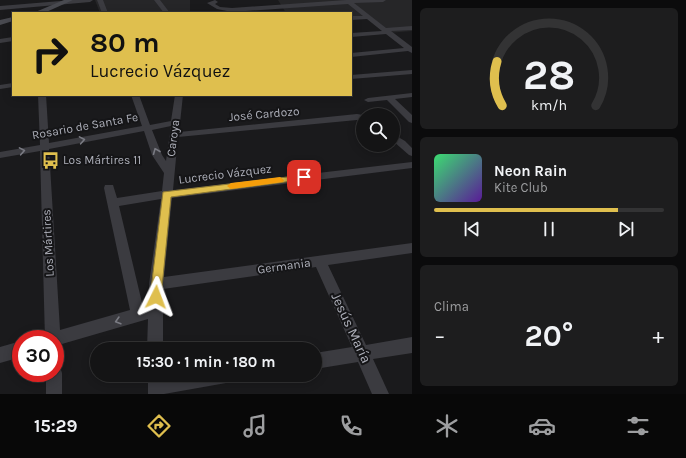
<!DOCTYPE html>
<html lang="es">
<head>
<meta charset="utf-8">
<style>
	:root { --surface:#141415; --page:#1d1d1e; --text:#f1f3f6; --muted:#9d9ea0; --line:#333334; --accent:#dfbf4e }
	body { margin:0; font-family:Karla,sans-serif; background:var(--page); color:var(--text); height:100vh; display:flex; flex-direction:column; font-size:15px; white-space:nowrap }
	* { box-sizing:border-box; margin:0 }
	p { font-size:13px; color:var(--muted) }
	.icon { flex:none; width:22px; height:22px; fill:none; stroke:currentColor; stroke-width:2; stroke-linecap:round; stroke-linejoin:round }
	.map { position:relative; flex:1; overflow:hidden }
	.panel { display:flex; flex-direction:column; gap:8px; padding:8px; background:#0b0b0c; width:274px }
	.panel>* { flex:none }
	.guide { position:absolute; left:12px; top:12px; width:340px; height:84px; border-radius:0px; box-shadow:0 2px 10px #0003,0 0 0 1px var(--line); background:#dfbf4e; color:#111; overflow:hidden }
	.buttons { position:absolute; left:356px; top:108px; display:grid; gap:8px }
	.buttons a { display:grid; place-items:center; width:44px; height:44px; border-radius:50%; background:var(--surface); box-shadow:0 2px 10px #0003,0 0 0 1px var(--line); font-size:20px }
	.speed { position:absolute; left:12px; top:330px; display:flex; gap:8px; font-size:20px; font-weight:700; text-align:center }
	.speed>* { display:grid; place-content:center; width:52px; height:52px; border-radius:50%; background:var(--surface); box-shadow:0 2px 10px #0003,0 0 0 1px var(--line); line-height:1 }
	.speed .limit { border:6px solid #d22; background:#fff; color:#111 }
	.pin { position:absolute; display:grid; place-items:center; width:34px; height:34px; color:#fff; margin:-17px; border-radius:8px; box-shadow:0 2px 6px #0006 }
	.me { position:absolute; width:44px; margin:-22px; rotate:3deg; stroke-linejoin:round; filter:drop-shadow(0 0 3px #0008) }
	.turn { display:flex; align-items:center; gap:14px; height:84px; padding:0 12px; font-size:18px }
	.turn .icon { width:52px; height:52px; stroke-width:2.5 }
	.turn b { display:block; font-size:28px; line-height:34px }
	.big { font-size:30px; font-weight:700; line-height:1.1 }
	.panel .card { flex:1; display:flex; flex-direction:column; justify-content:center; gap:6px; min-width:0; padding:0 14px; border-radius:6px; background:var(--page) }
	.panel .dial { align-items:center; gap:0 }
	.dial svg { height:104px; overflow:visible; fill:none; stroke:var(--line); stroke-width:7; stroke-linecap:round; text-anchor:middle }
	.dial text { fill:var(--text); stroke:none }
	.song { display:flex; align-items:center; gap:12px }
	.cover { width:48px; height:48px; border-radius:6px; background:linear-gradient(135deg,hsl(140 70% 55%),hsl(270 70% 35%)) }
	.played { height:4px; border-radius:2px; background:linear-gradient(90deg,var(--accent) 80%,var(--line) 80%) }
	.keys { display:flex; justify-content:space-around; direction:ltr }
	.heat { display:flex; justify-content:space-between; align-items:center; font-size:22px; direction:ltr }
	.trip { position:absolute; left:90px; top:342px; width:232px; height:40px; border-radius:20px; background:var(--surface); box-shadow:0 2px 10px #0003,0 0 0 1px var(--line); font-weight:700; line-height:40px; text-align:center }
	.tabs { display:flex; height:64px; justify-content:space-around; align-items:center; background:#080808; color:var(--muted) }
	.tabs .icon { width:28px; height:28px }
	.tabs .selected { color:var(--accent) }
	.tabs b { font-size:18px; color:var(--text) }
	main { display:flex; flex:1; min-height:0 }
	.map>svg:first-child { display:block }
	.built { fill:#262628 }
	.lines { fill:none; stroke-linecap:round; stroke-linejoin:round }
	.street { fill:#3b3b40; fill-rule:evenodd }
	.secondary { fill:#494a50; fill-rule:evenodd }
	.oneway { stroke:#7a7b83 }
	.route { fill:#dfbf4e; stroke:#917c33 }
	.slow { fill:#f59e0b }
	.labels { text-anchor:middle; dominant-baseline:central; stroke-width:4; stroke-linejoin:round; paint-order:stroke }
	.street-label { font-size:12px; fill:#aeb0ba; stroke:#151517 }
	.poi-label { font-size:12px; fill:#aeb0ba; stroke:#151517; text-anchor:start }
	.near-street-label { font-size:14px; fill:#aeb0ba; stroke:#151517 }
</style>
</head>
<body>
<main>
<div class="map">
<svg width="412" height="394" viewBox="0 0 412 394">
	<rect width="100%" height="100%" fill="#1a1a1c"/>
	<path class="built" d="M95,0H190V13H100Z
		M278,0H412V31L388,33L368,18L351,19V13H286Z"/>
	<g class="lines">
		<path class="street" d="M73,0H93L90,2L0,10V6Z
			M97,0H103L108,13H102Z
			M154,0H160L170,13H164Z
			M215,0L218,2L215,4L220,7L232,8L346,0H386L383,2L354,3L386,28L412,26V30L391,31L412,47V53L408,51L351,57V53L404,48L386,34L351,37V33L382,31L367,19L351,20V16H363L348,4L232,12L217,9L207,3Z
			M13,37V41L0,43V39Z
			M412,70V74L351,79V75Z
			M13,83V87L0,89V85Z
			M412,93V97L395,99L412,115V123L409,122L387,100L368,102L364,100L368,98Z
			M38,95H46L49,143L142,126L131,95H139L150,125L171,121L175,95H183L179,132L357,114L363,115V121L357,120L178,137L173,190L412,162V168L172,198L164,277L412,243V253L328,265L366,345L412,337V353L373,359L389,394H372L358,362L315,369V353L352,347L316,267L163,289V349H147L148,319L55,346V339H45L40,151L0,158V152L40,145ZM171,126L166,161L162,155L152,130ZM144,131L152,155L164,173L162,191L117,198L113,185H105L104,188L130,310L60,330L49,149ZM161,199L149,284V305L143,307L119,206Z
			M393,134L405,141L412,148V156L409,155L393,141Z
			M21,341V357L0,363V347Z
			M55,365L60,367L62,373V394H46V373H55Z
			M148,375H164V376L173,375H234L232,381L226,383L164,394H148Z"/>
		<path class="secondary" d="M64,0H73L44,13H33Z
			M13,17V21L0,25V20Z"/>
	</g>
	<defs><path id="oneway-chevron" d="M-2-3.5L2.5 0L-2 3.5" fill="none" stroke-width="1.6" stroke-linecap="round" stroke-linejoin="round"/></defs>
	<g class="oneway">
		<use href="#oneway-chevron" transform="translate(82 140) rotate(-10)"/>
		<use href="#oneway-chevron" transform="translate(22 151) rotate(-10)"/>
		<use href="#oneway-chevron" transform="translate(156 151) rotate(-112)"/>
		<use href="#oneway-chevron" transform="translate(118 321) rotate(164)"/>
	</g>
	<path class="route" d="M304,175H308L309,177L308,179L171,197L161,297L160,301L156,302L151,301L150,297L163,192Z"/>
	<path class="slow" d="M280,177L284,180L283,182L231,189L227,186L231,183Z"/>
	<defs>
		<symbol id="bus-bare" viewBox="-9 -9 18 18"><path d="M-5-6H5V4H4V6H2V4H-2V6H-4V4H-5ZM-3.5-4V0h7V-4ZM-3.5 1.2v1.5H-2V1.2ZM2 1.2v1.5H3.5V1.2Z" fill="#dfbf4e" stroke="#151517" stroke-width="2.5" paint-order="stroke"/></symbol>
	</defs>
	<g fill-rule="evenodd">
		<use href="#bus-bare" x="38" y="148" width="25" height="25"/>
	</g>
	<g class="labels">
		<g class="street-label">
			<text transform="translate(264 114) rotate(-5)">José Cardozo</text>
			<text transform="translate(85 126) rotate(-10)">Rosario de Santa Fe</text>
			<text transform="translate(173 138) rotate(-83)">Caroya</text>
			<text transform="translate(225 174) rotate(-7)">Lucrecio Vázquez</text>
			<text transform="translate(48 243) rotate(-93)">Los Mártires</text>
			<text transform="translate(284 266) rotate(-8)">Germania</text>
		</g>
		<g class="poi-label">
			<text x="63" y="160">Los Mártires 11</text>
		</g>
		<g class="near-street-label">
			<text transform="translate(351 328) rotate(65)">Jesús María</text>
		</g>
	</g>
</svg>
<div class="buttons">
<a><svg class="icon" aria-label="search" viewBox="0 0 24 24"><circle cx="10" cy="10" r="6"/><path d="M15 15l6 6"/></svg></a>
</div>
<div class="speed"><div class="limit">30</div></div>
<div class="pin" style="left:304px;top:177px;background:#d93025"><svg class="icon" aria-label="arrive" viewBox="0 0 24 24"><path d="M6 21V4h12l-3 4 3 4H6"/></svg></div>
<svg class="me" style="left:156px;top:297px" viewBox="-20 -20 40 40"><path d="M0-17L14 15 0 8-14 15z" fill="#dfbf4e" stroke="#fff" stroke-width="4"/></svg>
<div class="trip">15:30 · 1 min · 180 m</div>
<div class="guide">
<div class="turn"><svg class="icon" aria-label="right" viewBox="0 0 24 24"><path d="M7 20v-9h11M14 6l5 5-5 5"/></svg><div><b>80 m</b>Lucrecio Vázquez</div></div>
</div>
</div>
<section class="panel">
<div class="card dial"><svg viewBox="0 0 100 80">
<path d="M14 69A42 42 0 1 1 86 69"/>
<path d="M14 69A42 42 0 0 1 10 35" stroke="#dfbf4e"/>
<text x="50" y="56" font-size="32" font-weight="700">28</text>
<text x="50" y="72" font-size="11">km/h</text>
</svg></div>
<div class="card">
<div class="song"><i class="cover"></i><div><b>Neon Rain</b><p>Kite Club</p></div></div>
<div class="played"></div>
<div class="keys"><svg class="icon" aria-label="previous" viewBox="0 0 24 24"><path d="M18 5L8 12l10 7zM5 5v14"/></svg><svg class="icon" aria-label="pause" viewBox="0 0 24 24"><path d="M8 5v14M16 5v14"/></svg><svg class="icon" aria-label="next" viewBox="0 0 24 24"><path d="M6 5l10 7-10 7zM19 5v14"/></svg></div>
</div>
<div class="card"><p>Clima</p>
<div class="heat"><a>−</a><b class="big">20°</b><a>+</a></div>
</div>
</section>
</main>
<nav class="tabs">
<b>15:29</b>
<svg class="icon selected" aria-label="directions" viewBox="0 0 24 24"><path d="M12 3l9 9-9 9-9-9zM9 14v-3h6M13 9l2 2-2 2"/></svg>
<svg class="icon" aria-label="music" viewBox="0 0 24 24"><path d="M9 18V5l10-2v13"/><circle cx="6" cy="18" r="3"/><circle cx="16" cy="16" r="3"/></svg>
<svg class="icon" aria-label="phone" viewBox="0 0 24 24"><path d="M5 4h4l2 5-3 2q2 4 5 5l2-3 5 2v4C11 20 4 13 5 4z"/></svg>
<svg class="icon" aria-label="climate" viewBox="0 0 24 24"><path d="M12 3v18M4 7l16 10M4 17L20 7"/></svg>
<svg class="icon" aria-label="car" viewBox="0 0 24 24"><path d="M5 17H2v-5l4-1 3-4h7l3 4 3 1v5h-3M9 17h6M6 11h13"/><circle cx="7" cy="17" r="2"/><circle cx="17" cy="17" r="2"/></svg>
<svg class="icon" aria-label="filters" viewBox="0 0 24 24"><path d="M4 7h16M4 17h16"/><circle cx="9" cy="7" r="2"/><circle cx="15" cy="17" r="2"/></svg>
</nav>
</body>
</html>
